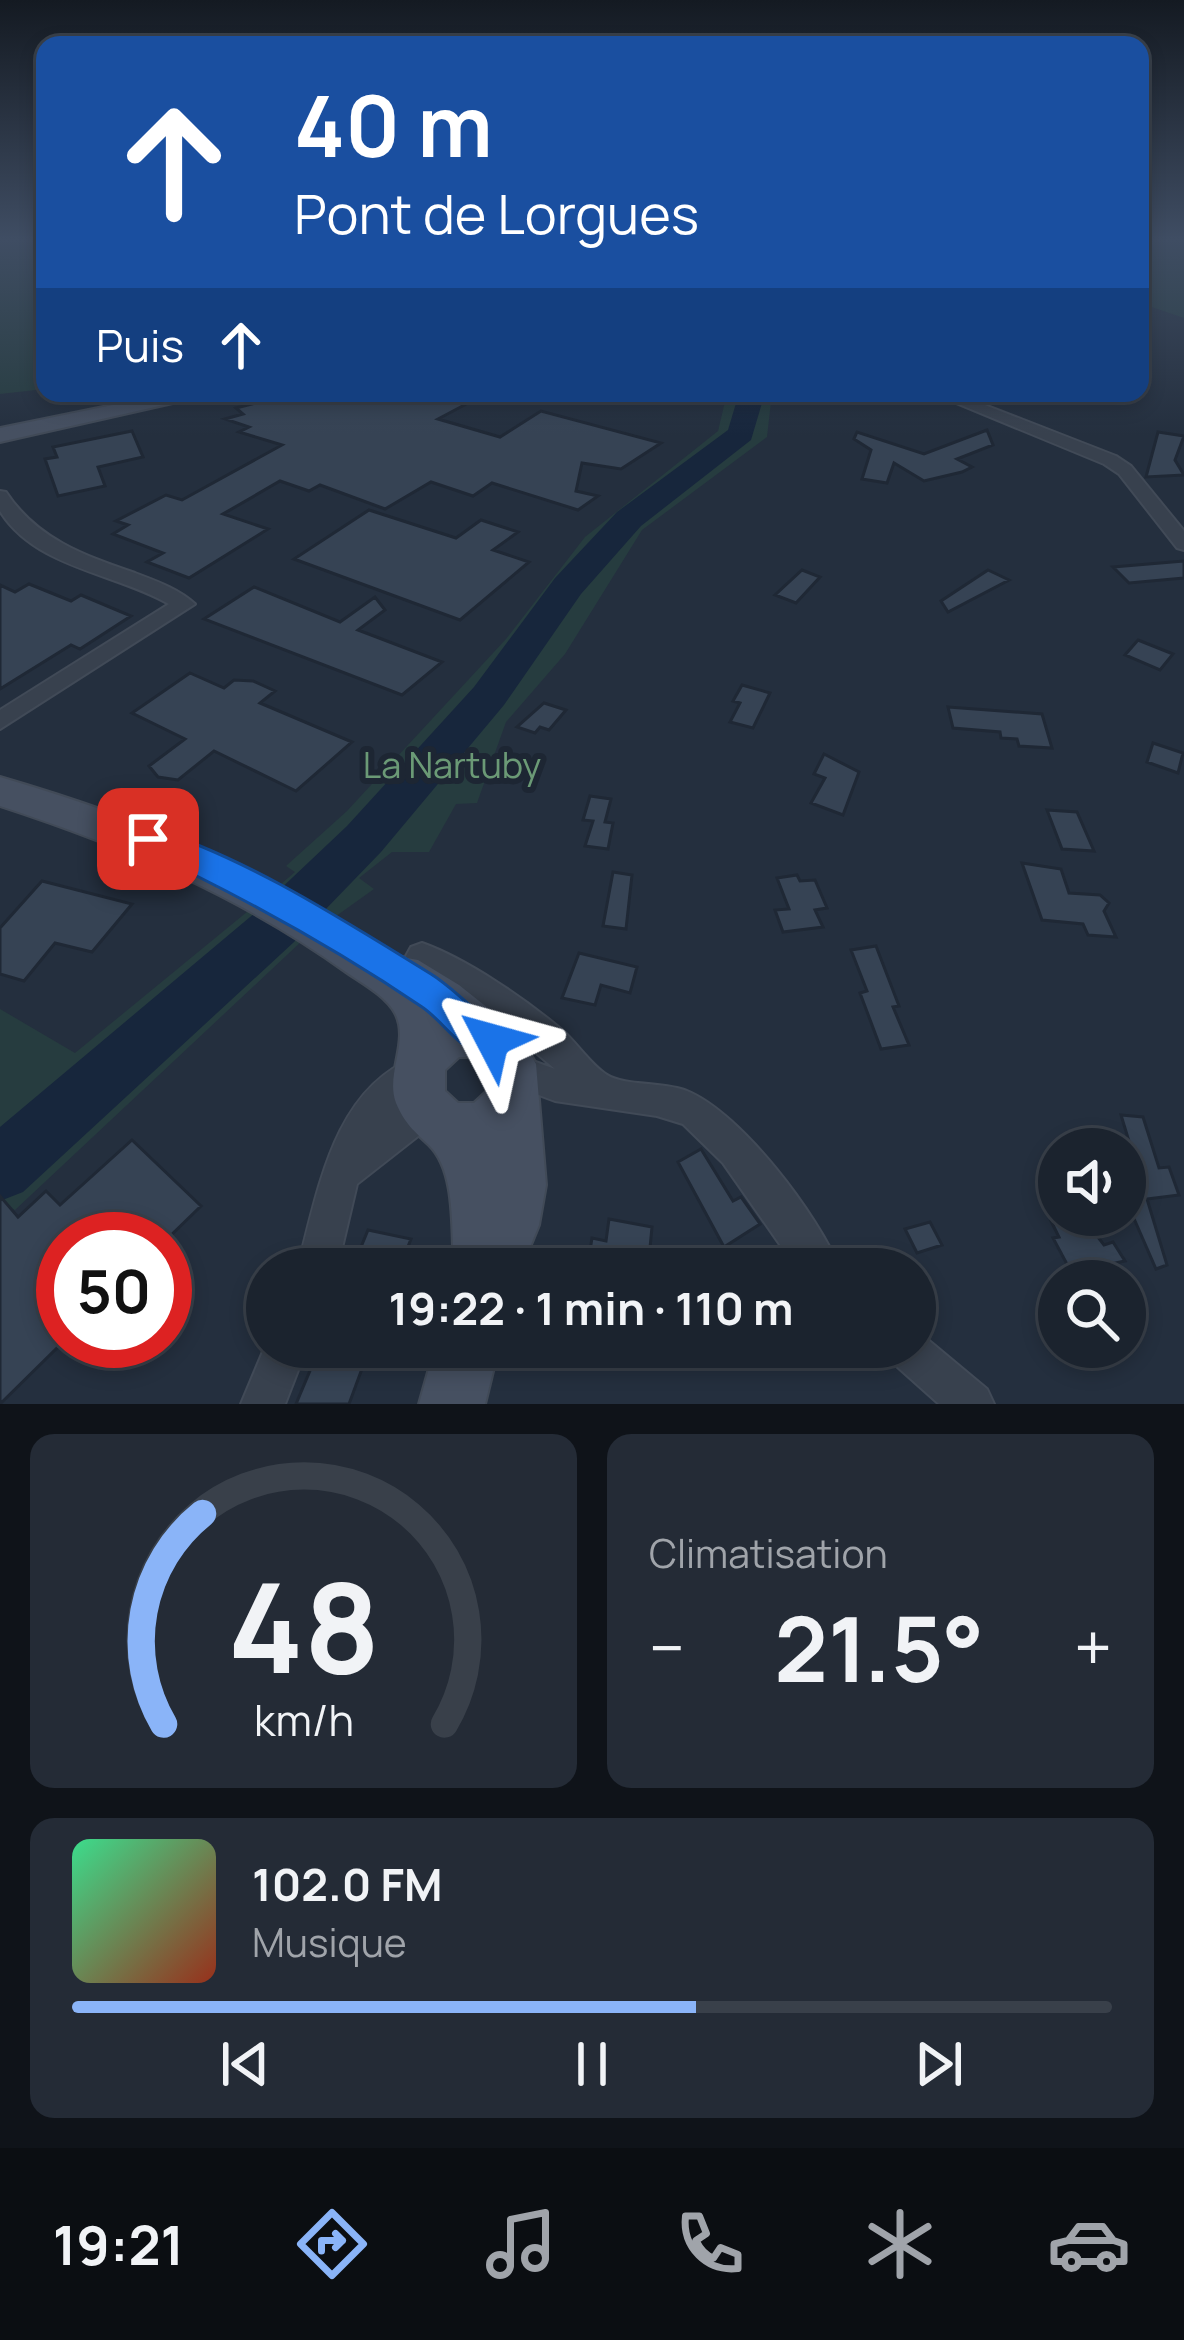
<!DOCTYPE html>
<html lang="fr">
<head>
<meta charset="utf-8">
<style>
	:root { --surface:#1b232e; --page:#242b36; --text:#f1f3f6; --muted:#a0a4aa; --line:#39404a; --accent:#8ab4f8 }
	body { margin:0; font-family:Manrope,sans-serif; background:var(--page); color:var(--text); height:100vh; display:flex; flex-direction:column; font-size:45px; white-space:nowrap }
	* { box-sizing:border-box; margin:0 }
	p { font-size:39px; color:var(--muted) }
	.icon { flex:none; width:66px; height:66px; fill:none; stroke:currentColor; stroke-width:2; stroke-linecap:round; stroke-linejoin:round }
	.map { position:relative; height:1404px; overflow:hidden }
	.details { display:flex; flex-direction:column; gap:30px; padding:30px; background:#0f1319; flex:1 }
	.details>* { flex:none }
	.hud { position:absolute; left:36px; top:36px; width:1113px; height:366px; border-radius:24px; box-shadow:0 6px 18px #0003,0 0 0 3px var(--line); background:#1a4fa0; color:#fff; overflow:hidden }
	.tools { position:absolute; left:1038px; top:1128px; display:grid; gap:24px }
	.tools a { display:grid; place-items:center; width:108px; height:108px; border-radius:50%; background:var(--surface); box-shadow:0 6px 18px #0003,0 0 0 3px var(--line); font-size:60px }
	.speed { position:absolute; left:36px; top:1212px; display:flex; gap:24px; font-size:60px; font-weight:700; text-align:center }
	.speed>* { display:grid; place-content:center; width:156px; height:156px; border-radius:50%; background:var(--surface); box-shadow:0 6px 18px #0003,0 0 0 3px var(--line); line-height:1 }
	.speed .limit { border:18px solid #d22; background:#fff; color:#111 }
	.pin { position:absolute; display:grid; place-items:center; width:102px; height:102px; color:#fff; margin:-51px; border-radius:24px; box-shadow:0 6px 18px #0006 }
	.me { position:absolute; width:132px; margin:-66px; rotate:309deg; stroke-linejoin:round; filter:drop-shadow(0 0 9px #0008) }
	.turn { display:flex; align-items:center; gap:42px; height:252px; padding:0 60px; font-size:54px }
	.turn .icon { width:156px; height:156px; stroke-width:2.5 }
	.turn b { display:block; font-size:84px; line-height:102px }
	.then { display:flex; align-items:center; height:114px; padding:0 60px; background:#0003; gap:24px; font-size:45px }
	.big { font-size:90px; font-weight:700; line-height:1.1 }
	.details .card { flex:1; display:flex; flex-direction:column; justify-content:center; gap:18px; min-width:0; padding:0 42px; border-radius:24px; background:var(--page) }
	.details .dial { align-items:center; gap:0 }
	.dial svg { height:312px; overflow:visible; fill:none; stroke:var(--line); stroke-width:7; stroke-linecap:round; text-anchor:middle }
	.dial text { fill:var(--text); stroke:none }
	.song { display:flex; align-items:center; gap:36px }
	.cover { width:144px; height:144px; border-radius:18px; background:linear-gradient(135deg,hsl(150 70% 55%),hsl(10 70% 35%)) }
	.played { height:12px; border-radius:6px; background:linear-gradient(90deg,var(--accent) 60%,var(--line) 60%) }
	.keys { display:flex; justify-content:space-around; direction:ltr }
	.heat { display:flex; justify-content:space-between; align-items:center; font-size:66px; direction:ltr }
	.details .tiles { flex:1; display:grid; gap:30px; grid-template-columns:1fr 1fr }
	.card:last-child { grid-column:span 2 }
	.trip { position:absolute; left:246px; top:1248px; width:690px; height:120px; border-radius:60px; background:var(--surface); box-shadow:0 6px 18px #0003,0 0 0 3px var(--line); font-weight:700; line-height:120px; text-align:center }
	.dock { display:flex; height:192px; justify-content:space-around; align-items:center; background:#0b0e12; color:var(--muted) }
	.dock .icon { width:84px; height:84px }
	.dock .selected { color:var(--accent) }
	.dock b { font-size:54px; color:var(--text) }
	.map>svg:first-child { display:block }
	.green { fill:#263c3f }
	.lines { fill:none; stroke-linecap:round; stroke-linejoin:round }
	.river { fill:#17263c; fill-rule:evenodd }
	.building { fill:#364354; stroke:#1f2835; stroke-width:3 }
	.street-casing { stroke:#414a57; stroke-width:4 }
	.secondary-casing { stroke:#414a57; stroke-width:4 }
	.street { fill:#38414e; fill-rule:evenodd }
	.secondary { fill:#465061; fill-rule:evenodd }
	.route { fill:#1a73e8; stroke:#114b97; stroke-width:3 }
	.labels { text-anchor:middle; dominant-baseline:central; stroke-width:12; stroke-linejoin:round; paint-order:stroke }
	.park-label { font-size:36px; fill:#6b9a76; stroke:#1d2633 }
</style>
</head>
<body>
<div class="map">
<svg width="1184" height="1404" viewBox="0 0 1184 1404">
	<rect width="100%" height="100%" fill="#242f3e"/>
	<path class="green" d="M0,239H45V389L0,394Z
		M1140,239H1184V318L1140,303Z
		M727,393H772L767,437L642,530L565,654L506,722L477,803L456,804L429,852H392L359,878L374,889L304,939L15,1210L9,1207L0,1215V1009L75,1053L281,884L295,872L286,866L347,811L506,639L585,537L718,431Z"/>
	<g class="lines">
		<path class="river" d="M739,393H765L751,440L641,526L581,594L504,705L381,852L294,942L23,1192L0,1201V1127L256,912L347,826L474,687L555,578L617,512L728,430Z"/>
	</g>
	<path class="building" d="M295,393H487L438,419L500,437L541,411L661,443L621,469L582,463L576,491L598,496L578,510L492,483L473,496L431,482L385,509L320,485L309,491L280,481L223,514L268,529L189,578L147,562L163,553L113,534L128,525L116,521L166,495L182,500L282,445L239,432L249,427L225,419L243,414L236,408Z
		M987,430L993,445L957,459L972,467L962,472L924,481L894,463L887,483L862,479L871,450L854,439L857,432L924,454Z
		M132,431L143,457L98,467L105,486L58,496L45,459L57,457L53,447Z
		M1158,432L1184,436L1175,460L1184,475L1146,477Z
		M369,510L456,538L481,520L518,532L493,550L529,562L460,620L294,559Z
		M1184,561V578L1129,583L1113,567Z
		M802,570L820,577L796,603L775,595Z
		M988,570L1009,580L948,612L941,601Z
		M29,584L71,601L81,595L131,616L80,649L71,645L0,689V585L15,592Z
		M254,587L340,622L375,597L385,610L358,630L442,662L402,695L204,619Z
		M1138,640L1173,654L1160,670L1125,655Z
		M190,673L224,688L234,680L253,681L275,691L260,703L352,742L296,791L214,751L178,780L158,777L149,766L185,739L132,713Z
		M742,685L770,693L753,728L730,722L740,703L733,701Z
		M544,703L566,710L549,730L540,727L535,733L517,727Z
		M948,707L1042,714L1052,748L1019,746L1017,739L1001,738L1000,732L953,728Z
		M1153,743L1183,753L1178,773L1147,762Z
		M824,754L859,772L843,815L811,803L825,778L814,774Z
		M590,796L611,799L605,822L613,823L608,849L585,846L593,821L583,820Z
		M1047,810L1077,812L1094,851L1062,849Z
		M1022,863L1061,869L1069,893L1100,895L1109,903L1104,911L1116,937L1088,935L1083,924L1042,920Z
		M613,872L632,875L626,929L603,926Z
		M797,875L800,881L815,880L827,908L815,910L823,927L783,932L775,910L789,909L777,878Z
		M42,881L132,904L92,952L55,943L24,981L0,974V928Z
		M876,946L899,1006L893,1007L909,1045L881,1049L860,993L867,991L851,950Z
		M579,953L637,967L630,993L601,985L595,1005L562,998Z
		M1121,1115L1143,1117L1159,1168L1169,1167L1179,1195L1147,1199L1167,1265L1156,1269L1125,1198V1165L1135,1161Z
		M132,1140L201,1206L167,1239H63V1342L0,1404V1196L18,1217L46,1191L60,1205Z
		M701,1149L733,1201L741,1197L760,1224L724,1247L678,1162Z
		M1081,1215L1104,1245L1113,1242L1125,1261L1115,1263L1126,1281H1076L1053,1238L1059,1237L1051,1221Z
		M609,1219L652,1227L648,1269H587L592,1238L606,1241Z
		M930,1222L942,1245L917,1253L905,1229Z
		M368,1230L411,1239L399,1269H352Z
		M320,1347H370L349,1404H296Z"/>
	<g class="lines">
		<defs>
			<path id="street" d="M932,393H954L1116,456L1131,466L1184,531V550L1177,548L1119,474L1104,464Z
				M0,491L6,492C37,539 83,555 135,573C156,581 179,589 195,604L0,729V710L169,604C116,573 35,568 0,511Z
				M422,943C467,959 525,999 562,1030C577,1043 590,1064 607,1075C624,1086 665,1082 687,1091C741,1113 818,1215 840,1269H797L723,1163L683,1124L657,1116L555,1101L504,1082L499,1071L504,1060L516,1055L555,1069L492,1015L411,965L406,956L411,947Z
				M416,1057L428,1062L433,1073L428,1084L413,1097L423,1093L436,1098L441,1110L436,1122L357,1184L337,1269H297C318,1194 332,1089 416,1057Z
				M915,1329L987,1389L994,1404H939L892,1362L886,1347H915Z
				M267,1342V1347H307L285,1404H241Z"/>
			<path id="secondary" d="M172,393H217L0,442V428Z
				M0,777C141,818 274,872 396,956L418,960L459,985L518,1032L536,1064L546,1185L539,1225L521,1269H454C451,1234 457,1172 429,1145C414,1131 405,1124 396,1103C385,1074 410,1041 395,1013C386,996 362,983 346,972C240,896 123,846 0,806ZM459,1057H473L487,1070V1091L474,1103H458L445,1091V1070Z
				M435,1347H499L485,1404H419Z"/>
		</defs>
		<use href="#street" class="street-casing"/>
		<use href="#secondary" class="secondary-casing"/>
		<use href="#street" class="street"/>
		<use href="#secondary" class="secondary"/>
	</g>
	<linearGradient id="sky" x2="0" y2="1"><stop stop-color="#141a22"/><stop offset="0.55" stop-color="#3f4d63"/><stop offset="1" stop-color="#3f4d63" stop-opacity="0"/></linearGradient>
	<rect width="1184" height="435" fill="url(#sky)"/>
	<path class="route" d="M148,827C246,857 343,920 431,974C457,990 478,1018 506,1028L511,1040L506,1053C468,1067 449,1025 422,1007C332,946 235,893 137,847L132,839Z"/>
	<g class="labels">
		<g class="park-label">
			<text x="452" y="764">La Nartuby</text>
		</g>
	</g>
</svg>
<div class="tools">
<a><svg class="icon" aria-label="sound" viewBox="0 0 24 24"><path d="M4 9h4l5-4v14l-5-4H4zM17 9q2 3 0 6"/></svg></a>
<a><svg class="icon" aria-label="search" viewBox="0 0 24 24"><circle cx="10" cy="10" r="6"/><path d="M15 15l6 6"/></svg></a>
</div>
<div class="speed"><div class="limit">50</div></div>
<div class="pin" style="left:148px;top:839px;background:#d93025"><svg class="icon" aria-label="arrive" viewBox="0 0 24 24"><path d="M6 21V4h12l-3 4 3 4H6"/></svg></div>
<svg class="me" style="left:492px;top:1040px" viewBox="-20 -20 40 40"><path d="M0-17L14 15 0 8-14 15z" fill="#1a73e8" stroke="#fff" stroke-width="4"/></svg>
<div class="trip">19:22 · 1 min · 110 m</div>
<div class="hud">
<div class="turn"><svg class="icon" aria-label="ahead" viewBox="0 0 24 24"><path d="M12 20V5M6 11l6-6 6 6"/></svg><div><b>40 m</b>Pont de Lorgues</div></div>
<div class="then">Puis<svg class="icon" aria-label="ahead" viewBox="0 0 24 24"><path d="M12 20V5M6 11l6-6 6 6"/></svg></div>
</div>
</div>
<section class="details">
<div class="tiles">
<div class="card dial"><svg viewBox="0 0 100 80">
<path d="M14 69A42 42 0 1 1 86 69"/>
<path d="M14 69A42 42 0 0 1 24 15" stroke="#8ab4f8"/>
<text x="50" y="56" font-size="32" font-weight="700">48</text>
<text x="50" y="72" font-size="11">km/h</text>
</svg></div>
<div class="card"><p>Climatisation</p>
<div class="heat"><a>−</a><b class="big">21.5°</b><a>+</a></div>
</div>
<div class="card">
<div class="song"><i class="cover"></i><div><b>102.0 FM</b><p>Musique</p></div></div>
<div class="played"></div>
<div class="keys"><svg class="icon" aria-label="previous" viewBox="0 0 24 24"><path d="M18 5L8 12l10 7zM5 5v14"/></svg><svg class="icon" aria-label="pause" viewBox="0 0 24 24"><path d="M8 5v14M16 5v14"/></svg><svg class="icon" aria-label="next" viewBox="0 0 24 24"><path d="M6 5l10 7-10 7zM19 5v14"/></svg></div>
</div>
</div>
</section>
<nav class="dock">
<b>19:21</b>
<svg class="icon selected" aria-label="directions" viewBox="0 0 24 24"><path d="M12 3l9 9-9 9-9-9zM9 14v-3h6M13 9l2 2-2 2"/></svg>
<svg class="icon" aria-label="music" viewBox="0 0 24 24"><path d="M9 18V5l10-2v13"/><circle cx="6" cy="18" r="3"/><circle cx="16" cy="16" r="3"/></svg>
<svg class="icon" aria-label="phone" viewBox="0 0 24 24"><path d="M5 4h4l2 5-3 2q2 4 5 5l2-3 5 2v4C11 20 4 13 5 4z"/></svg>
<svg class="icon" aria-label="climate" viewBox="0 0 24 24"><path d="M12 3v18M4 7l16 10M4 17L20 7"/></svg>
<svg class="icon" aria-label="car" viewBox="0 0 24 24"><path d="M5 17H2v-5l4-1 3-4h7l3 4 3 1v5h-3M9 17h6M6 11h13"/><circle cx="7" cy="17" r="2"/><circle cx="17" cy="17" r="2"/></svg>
</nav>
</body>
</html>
